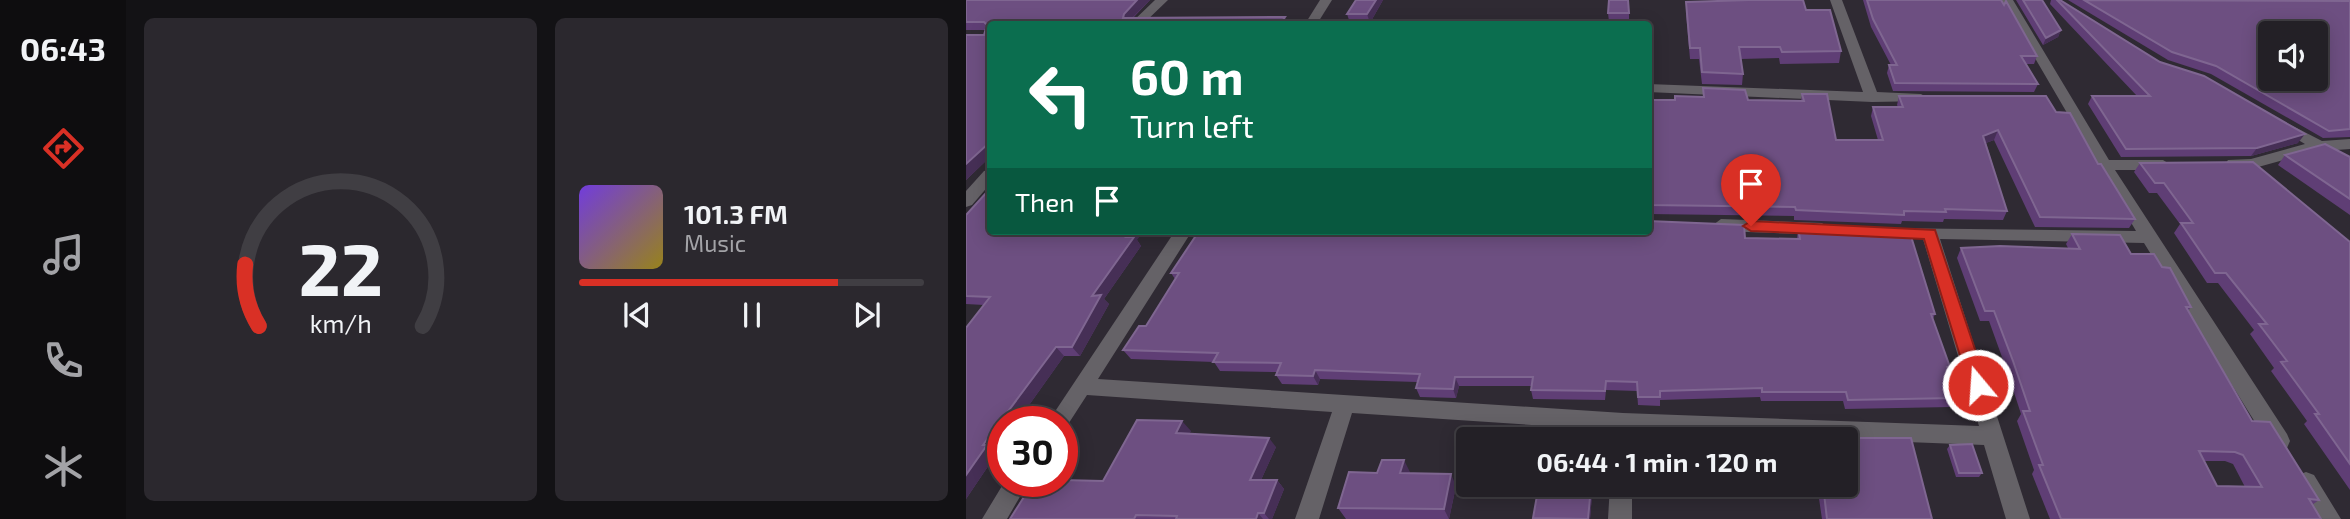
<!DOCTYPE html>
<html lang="en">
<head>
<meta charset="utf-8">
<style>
	:root { --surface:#232026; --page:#2b282e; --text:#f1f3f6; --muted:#a3a3a7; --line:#403e43; --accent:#d93025 }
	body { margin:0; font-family:"Exo 2",sans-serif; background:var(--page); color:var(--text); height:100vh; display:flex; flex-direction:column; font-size:26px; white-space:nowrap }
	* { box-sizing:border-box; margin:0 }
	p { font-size:23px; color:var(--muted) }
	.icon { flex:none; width:38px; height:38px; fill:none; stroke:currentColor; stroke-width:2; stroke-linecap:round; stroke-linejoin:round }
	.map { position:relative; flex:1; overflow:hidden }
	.side { display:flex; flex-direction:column; gap:18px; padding:18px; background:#131215; width:840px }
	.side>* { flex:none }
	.banner { position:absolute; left:21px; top:21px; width:665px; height:214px; border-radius:7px; box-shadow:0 4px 18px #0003,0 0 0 2px var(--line); background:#0b6e4f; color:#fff; overflow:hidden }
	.tools { position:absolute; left:1292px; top:21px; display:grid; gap:14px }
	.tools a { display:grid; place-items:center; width:70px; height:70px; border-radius:7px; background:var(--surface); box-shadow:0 4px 18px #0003,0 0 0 2px var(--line); font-size:35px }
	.speed { position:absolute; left:21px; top:406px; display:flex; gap:14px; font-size:35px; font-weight:700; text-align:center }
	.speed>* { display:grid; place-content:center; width:91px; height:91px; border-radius:50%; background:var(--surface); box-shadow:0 4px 18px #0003,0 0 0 2px var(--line); line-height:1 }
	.speed .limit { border:10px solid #d22; background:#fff; color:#111 }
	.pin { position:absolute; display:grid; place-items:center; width:60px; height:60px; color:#fff; margin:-72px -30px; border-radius:50% 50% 50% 0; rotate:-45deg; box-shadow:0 0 7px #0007 }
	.pin .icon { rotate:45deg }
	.me { position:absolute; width:77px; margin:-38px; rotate:342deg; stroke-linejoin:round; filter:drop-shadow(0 0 5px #0008) }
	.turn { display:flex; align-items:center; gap:24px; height:147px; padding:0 28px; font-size:32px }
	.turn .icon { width:91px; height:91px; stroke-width:2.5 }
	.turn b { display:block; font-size:49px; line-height:60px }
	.then { display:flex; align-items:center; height:66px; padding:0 28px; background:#0003; gap:14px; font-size:26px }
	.side .widget { flex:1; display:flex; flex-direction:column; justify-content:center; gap:10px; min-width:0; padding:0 24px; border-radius:10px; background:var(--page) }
	.side .dial { align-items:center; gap:0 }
	.dial svg { height:182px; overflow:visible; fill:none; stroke:var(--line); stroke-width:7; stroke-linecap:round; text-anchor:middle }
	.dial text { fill:var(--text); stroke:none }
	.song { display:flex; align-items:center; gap:21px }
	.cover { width:84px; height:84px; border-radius:10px; background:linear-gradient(135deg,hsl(260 70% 55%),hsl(50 70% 35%)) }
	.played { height:7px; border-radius:4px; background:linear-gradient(90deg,var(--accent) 75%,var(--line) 75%) }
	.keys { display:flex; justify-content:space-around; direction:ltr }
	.side .tiles { flex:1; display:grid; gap:18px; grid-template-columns:repeat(2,1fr) }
	.trip { position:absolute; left:490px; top:427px; width:402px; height:70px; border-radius:7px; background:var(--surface); box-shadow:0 4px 18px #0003,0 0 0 2px var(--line); font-weight:700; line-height:70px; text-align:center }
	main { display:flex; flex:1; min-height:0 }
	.dock { display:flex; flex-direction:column; width:126px; justify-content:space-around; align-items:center; background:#0e0d0f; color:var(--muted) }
	.dock .icon { width:49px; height:49px }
	.dock .current { color:var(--accent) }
	.dock b { font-size:32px; color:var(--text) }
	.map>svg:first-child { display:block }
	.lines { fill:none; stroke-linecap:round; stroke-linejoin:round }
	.minor { fill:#656267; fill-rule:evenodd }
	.wall { fill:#5f3e75; fill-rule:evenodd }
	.shaded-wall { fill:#462f56 }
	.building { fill:#6d4f81; stroke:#7f6691; stroke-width:2; fill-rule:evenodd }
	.route { fill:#d93025; stroke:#8d1f18; stroke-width:2 }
</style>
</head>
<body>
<main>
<nav class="dock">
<b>06:43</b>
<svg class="icon current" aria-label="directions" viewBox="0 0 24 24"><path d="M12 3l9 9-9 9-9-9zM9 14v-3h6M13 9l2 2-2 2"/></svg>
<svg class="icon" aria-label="music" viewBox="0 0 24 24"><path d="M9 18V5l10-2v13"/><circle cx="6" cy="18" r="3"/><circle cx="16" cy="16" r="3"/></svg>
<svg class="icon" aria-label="phone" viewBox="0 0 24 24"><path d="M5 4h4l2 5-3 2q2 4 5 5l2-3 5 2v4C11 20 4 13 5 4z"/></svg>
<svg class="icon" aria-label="climate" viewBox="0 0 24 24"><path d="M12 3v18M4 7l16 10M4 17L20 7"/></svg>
</nav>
<section class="side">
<div class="tiles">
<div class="widget dial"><svg viewBox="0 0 100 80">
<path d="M14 69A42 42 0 1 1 86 69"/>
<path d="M14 69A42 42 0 0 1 8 42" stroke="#d93025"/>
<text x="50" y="56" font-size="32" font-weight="700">22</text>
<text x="50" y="72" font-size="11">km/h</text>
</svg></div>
<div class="widget">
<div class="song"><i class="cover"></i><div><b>101.3 FM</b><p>Music</p></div></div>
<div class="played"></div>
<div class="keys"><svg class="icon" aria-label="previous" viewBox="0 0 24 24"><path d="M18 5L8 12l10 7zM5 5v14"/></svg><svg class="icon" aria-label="pause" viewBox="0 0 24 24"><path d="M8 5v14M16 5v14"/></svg><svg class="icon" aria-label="next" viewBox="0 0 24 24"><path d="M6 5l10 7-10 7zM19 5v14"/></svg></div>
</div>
</div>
</section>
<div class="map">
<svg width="1384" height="519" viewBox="0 0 1384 519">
	<rect width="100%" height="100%" fill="#2f2a33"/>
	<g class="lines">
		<path class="minor" d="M189,0H202L177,24H164Z
			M354,0H366L351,24H339Z
			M864,0H876L911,92L955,94L962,98L960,101L906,102L682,92V84L897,92Z
			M1035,0H1047L1143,160H1197L1205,165L1197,170H1149L1321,434L1324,441L1321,448L1313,451L1305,448L1178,243L974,239L1064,519H1040L1018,445L657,431L386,413L353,519H329L366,412L121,395L99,429L96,430V422H82L209,231H226L132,379L657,413L1013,426L957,239L916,236L914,232L916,228L1170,231Z
			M1317,121L1356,141L1384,139V149L1370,150L1384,157V169L1350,151L1285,169L1262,168L1259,164L1262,160L1285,159L1339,144L1312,128L1310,125L1312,122Z
			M24,170V184L6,205L0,207V191L18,171Z
			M755,219L856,223L864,229L856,235L755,231L747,225Z
			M1340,472L1348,475L1375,519H1350L1329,482L1332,475Z
			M39,481H63L41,519H16Z
			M644,485H666V519H642Z"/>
	</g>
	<path class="wall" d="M0,0H184L167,18L24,24V157L0,180V35H18L19,30H0Z
		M390,0H417L404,23H384L381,14Z
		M663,0V22H643L642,13Z
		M897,0H1035L1071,56L1068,64H1060L1072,84L1068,92L927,91L921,73L923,65H925L905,27Z
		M1050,0H1076L1095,30L1092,37L1077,45Z
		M1085,0H1094L1194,62L1332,143L1285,156L1155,157L1122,104L1126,96H1171L1084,4Z
		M1102,0L1384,1V137L1357,138L1245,74L1202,60Z
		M720,2L840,10L875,51L873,63L814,64L813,58L775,59L777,74L776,85L736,84L733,59H724L720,13Z
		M737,88L782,100L835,101L836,94L870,140H912L905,116L907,107H932L931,105L933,96L1090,112L1132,164L1169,219L1163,228L1069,227L1028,140L1020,143L1041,211L1037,220L978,219L977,222L936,221L935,224L828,220V216L682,214V100H709L737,97Z
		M1319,155L1384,157V215L1312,165Z
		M1174,163L1384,242V490L1338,424L1341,421L1305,371L1308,368L1284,334L1288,330L1252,283H1241L1208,233L1214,224L1191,193H1183L1168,172Z
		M0,215L171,240L175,246L138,299L143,304L114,356H98L51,422H37L29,451L31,453L0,499V328L18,305L0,304Z
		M832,228L969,314L967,319L984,367L982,371L989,398L985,407L879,409L877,401H795L794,397L694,400V406L672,405L671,391L640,390L639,400L567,399L565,390L566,386H493L490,398L454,397L450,388L451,382L354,379L352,385L316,384L310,375L311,372L254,371L248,362L165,359L157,350L180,326L209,279L205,273L779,238L831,239Z
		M1106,234L1165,254L1196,267L1225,307L1222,311L1286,421L1353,500L1346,505L1355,519H1084L1066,474L1068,470L1051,421L1055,414L1041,371L1023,321H1014L991,258L995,248H1102L1100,244ZM1238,461H1259L1267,464L1279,487L1251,486Z
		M225,431L223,434L310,447L295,480H311L318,489L306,519H44L137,481Z
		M885,438L966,519H856L851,485H880L882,446Z
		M984,445L1016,473L1013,477H990L981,449Z
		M502,465V485H522L521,487H503L499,479Z
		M444,472L443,473L490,486L483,519H380L372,508L411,473Z
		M609,485H631L630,495H626L624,519H567V518L608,491Z"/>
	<path class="shaded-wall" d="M171,0H184L162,22L157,18L158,14Z
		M410,0H417L404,23L401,14Z
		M319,17L322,24H314Z
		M1095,30L1092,37L1077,45L1080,38Z
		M1032,130L1028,140L1014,145L1017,136Z
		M1339,134L1332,143L1285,156L1291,148Z
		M24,142V157L0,180V164Z
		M164,231H178L171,240L175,246L138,299L143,304L114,356L106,347L126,296L160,237Z
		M90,347L98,356L51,422H37V441L29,451L31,453L0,499V475L17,445Z
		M349,370L354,379L352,385L347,376Z
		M489,377L493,386L490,398L487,389Z
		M216,421L225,431L219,442L210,433Z
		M303,438L310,447L291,489L284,480Z
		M438,460L444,472L441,485L434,473Z
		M485,474L490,486L483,519L478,509Z
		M311,480L318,489L306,519H303L298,513Z
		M625,487L626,495L624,519H622Z
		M292,513L297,519H290Z"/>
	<path class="building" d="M0,0H171L158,14L157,18L319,17L314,24H24V142L0,164V35H18L21,25L18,22H0Z
		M390,0H410L401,14H381Z
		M643,0H662L663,13H642Z
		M783,0H837L840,10H864L875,51L816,52L814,47H773L777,74L736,72L734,48H724L720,2Z
		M901,0H1035L1038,5L1040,1L1071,56H1055L1072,84L929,83L923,65H931L907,19Z
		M1057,0H1076L1095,30L1080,38Z
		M1091,0H1094L1194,62L1238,76L1339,134L1291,148L1160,149L1126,96H1184Z
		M1118,0L1384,1V129L1363,131L1250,66L1206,52ZM1304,33H1349V79H1304Z
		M737,88L779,90L782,100L838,101L836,94H861L870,140H917L907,107H937L933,96H1080L1090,112L1104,113L1132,164H1135L1169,219L1074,217L1032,130L1017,136L1041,211L979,209L980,212L938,211V215L830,210L829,207L682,205V100H709V96L738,97Z
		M1359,144L1384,157V199L1319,155Z
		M1287,162L1384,242V464L1349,414H1353L1315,362L1321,361L1293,324H1301L1260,273H1249L1215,223H1227L1198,183H1189L1174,163Z
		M20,193H24V231H164L160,237H168L126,296L135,295L106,347H90L17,445H21L0,475V328L24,297L0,296V215Z
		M682,221L778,225L779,238L834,239L832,228L944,233L969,314H965L984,367H981L989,398L882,400L880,392H796V388L694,391V397H672L671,382L640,381L639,391L565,390L567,377H489L487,389L450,388L454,374L349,370L347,376L310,375L315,363L247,362L252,353L157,350L173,326H180L213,273H205L233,231H682Z
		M1106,234L1154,235L1165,254H1188L1196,267L1204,268L1225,307H1220L1286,421L1304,422L1353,500L1343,499L1355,519H1095L1073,465H1077L1057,411H1064L1047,361L1028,311H1019L995,248L1034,246L1114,249ZM1233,451L1269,452L1277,455L1296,487L1251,486Z
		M171,420L216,421L210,433L303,438L284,480H311L298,513H292L290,519H210L211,516L170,515L168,519H44L68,481H96V480L137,481Z
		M577,431L634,432L633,439H576Z
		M509,433H539L538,439H507Z
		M885,438H945L966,519H861L857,485H880V446H887Z
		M1006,444L1016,473H993L984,445Z
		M416,460H438L434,473L485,474L478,509L372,508L383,472L411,473Z
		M502,465V479H499Z
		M609,485H629V487H625L622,519L567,518L572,490L608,491Z"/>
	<path class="route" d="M785,221L969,230L1021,385L1019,391L1012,393L1006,391L1003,385L958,239L785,231L777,226Z"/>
</svg>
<div class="tools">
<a><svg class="icon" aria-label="sound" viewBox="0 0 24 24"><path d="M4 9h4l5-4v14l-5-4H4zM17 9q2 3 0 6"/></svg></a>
</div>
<div class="speed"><div class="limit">30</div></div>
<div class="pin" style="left:785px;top:226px;background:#d93025"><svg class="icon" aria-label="arrive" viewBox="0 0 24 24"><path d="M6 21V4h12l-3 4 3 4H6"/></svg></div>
<svg class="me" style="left:1012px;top:385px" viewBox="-20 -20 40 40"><circle r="17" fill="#d93025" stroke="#fff" stroke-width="3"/><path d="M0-11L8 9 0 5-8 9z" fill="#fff"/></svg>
<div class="trip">06:44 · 1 min · 120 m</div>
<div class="banner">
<div class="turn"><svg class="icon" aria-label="left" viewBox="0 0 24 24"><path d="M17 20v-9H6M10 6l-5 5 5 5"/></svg><div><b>60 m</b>Turn left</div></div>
<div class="then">Then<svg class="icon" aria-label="arrive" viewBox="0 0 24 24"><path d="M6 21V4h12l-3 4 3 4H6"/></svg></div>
</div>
</div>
</main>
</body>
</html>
